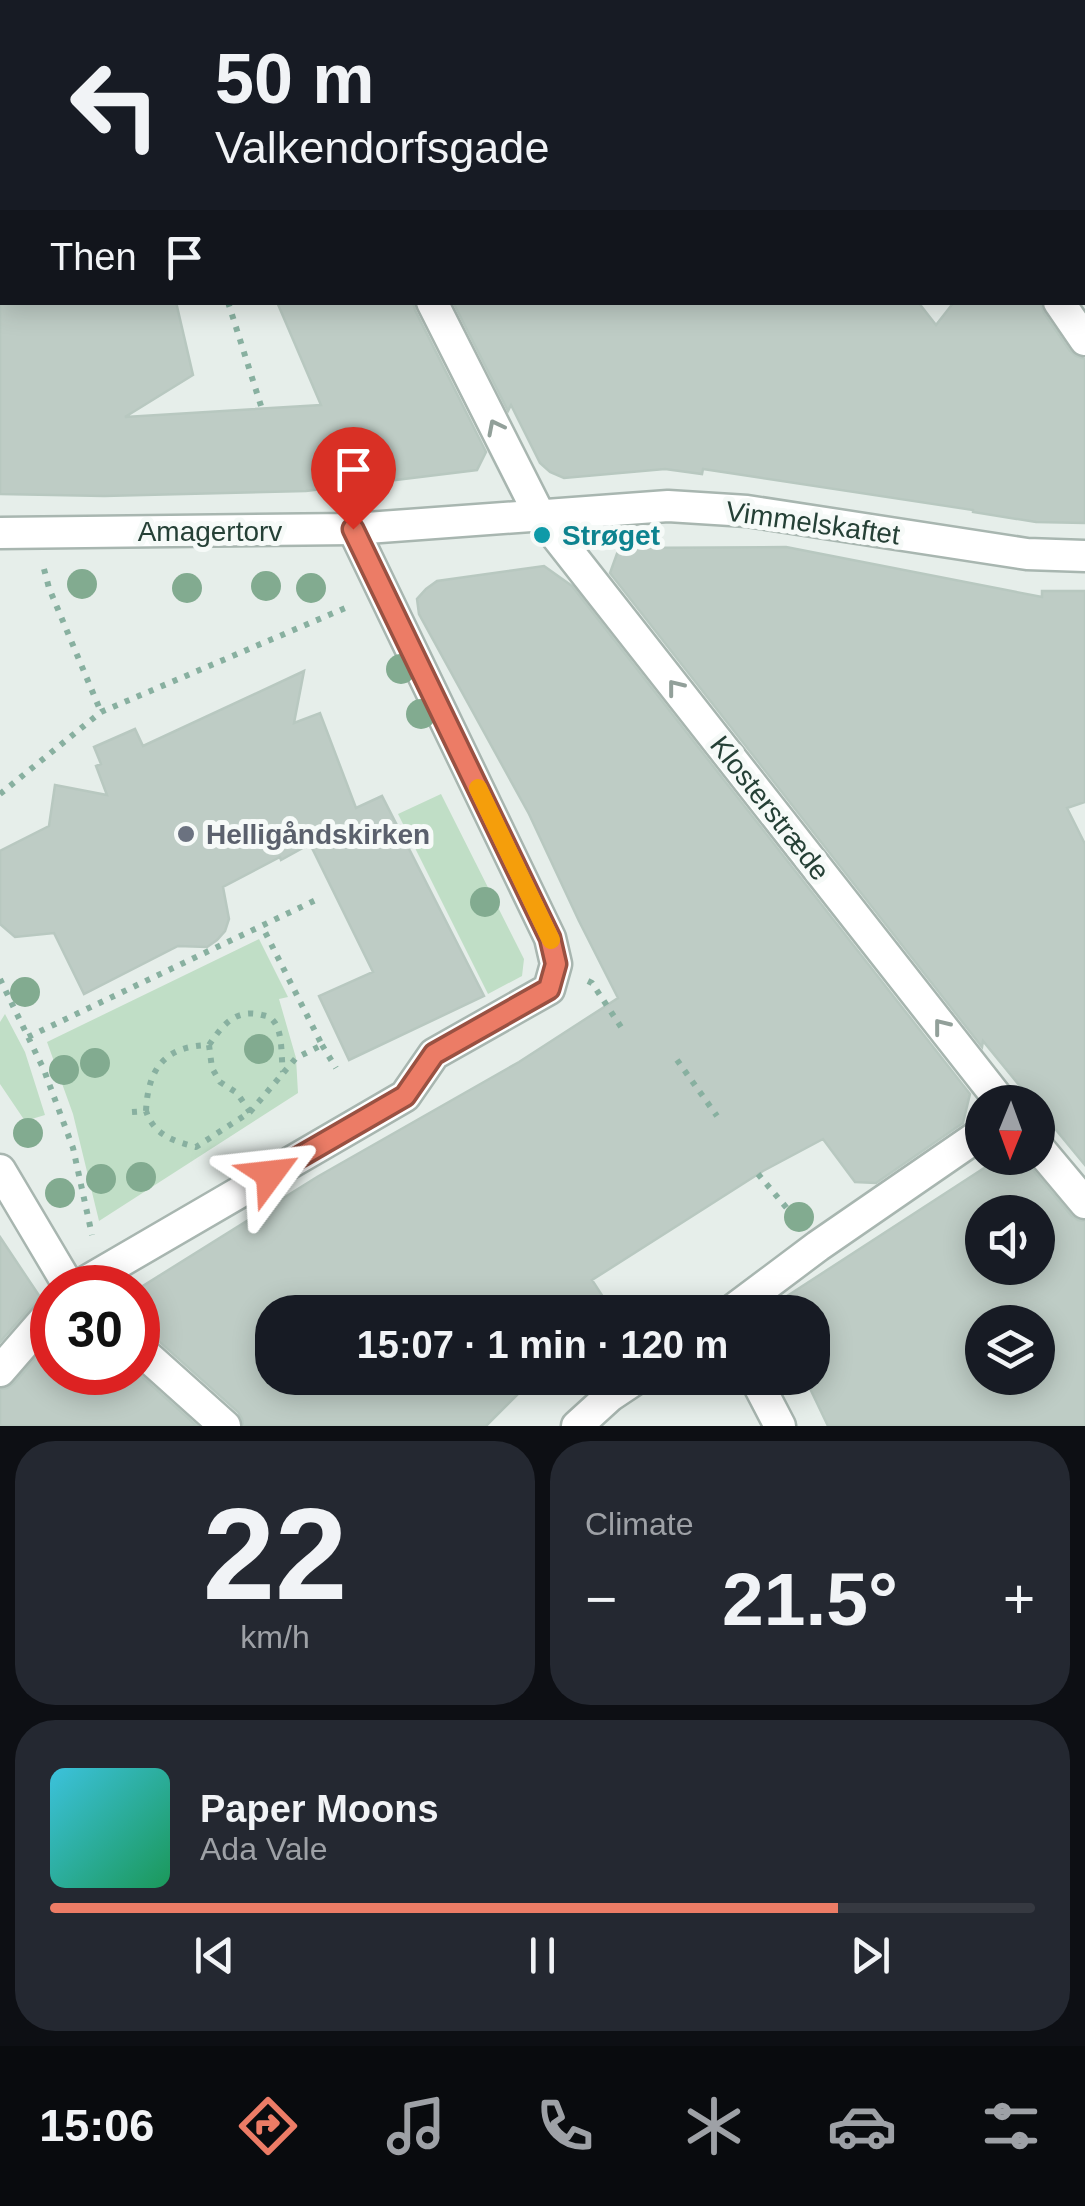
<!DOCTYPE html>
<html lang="en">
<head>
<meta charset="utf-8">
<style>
	:root { --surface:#171b24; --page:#242831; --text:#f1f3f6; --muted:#9ea1a6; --line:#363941; --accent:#ec7c66 }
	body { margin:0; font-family:Arial,sans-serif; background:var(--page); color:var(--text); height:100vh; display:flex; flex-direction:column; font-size:38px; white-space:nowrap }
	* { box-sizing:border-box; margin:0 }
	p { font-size:32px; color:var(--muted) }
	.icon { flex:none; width:55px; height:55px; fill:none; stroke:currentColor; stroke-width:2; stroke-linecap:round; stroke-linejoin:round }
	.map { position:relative; height:1426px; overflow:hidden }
	.drawer { display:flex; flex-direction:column; gap:15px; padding:15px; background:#0d0f14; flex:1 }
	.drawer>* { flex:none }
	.guide { position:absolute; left:0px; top:0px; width:1085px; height:305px; box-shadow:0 5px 25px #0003; background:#171b24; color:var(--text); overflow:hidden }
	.needle { width:65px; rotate:181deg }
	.buttons { position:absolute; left:965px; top:1085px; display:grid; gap:20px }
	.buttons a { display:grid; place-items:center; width:90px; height:90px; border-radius:50%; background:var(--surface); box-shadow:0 5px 25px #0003; font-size:50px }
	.speed { position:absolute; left:30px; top:1265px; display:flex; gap:20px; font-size:50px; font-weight:700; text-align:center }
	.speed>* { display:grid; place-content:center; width:130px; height:130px; border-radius:50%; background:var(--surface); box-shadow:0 5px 25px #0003; line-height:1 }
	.speed .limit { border:15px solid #d22; background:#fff; color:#111 }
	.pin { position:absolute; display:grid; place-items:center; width:85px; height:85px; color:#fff; margin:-102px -42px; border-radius:50% 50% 50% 0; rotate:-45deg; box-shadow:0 0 10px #0007 }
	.pin .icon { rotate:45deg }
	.me { position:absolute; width:110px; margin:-55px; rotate:60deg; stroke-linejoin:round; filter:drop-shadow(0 0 8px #0008) }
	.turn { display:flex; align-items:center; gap:35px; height:210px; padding:0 50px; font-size:45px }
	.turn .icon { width:130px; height:130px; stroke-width:2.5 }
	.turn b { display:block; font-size:70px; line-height:85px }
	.then { display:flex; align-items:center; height:95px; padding:0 50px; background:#0003; gap:20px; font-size:38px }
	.big { font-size:75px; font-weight:700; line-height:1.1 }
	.drawer .widget { flex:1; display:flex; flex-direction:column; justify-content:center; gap:15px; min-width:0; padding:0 35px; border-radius:40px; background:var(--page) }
	.drawer .dial { align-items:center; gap:0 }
	.dial b { font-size:130px; line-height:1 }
	.song { display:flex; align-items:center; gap:30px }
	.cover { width:120px; height:120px; border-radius:15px; background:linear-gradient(135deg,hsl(190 70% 55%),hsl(150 70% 35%)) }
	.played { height:10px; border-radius:5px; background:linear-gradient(90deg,var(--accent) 80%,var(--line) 80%) }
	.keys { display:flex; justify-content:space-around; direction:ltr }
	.heat { display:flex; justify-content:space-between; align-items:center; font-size:55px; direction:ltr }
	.drawer .tiles { flex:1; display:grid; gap:15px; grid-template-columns:1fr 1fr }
	.widget:last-child { grid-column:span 2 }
	.trip { position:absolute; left:255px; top:1295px; width:575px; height:100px; border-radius:40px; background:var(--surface); box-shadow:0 5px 25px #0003; font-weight:700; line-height:100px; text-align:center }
	.menu { display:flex; height:160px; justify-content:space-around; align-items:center; background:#090b0e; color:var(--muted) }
	.menu .icon { width:70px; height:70px }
	.menu .selected { color:var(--accent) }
	.menu b { font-size:45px; color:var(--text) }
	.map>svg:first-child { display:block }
	.green { fill:#c0dec6 }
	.building { fill:#beccc5; stroke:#b8c8c0; stroke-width:2.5; fill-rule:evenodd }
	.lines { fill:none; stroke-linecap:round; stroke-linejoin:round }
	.pedestrian-casing { stroke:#a8b6b0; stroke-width:35 }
	.minor-casing { stroke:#a8b6b0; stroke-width:35 }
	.path { stroke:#88b0a0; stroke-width:6; stroke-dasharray:5 8; stroke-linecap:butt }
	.pedestrian { stroke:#fff; stroke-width:30 }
	.minor { stroke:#fff; stroke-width:30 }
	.tree { fill:#82ab90 }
	.oneway { stroke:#92a09a }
	.route-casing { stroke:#995142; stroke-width:25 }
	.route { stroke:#ec7c66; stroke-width:18 }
	.slow { stroke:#f59e0b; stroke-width:18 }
	.culture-dot { fill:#0f9aa8; stroke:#f6faf8; stroke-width:4 }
	.worship-dot { fill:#6b7280; stroke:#f6faf8; stroke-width:4 }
	.labels { text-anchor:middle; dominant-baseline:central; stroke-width:10; stroke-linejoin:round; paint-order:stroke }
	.street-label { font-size:28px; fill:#254036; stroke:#f6faf8 }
	.culture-label { font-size:28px; font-weight:bold; fill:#0d838f; stroke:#f6faf8; text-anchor:start }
	.worship-label { font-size:28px; font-weight:bold; fill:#5b616d; stroke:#f6faf8; text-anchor:start }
</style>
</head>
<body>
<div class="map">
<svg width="1085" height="1426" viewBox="0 0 1085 1426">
	<rect width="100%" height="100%" fill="#e6eeea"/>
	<path class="green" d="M441,794L524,959L522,976L488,994L398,814Z
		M259,939L288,997L279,999L296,1058L298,1093L99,1221L73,1114L47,1042Z
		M5,1014L25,1052L45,1115L25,1121L0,1084V1022Z"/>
	<path class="building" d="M0,302H176L193,375L125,417L321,405L277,302H413L415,310L486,452L477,470L306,491L104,496L0,494Z
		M453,302H918L936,325L954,302H1040L1044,313L1070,351L1076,356L1085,359V523L1036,522L973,512V510L703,469L702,474L665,469L564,478L550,472L540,463L511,405L508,411Z
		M786,547L1042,597V591H1085V802L1067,808L1085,844V1165L1038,1108V1102H1033L983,1041L982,1047L610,573L619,548Z
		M544,566L572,586L970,1094L963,1123L876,1183L855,1182L823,1139L763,1171L592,1280L607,1303L598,1312H272V1378H534L486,1426H243L242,1419L238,1412L151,1334L138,1330V1289L317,1177L519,1062L618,998L579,921L529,814L419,614L417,599L426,589L437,581Z
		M304,671L294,723L320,713L356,808L382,796L484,996L349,1060L319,996L373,972L310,844L281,860L280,857L223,887L229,919L225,931L217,940L207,947L178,946L84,994L54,933L15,937L0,924V851L49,826L55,785L107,795L96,766L101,764L94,747L135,729L143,746Z
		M995,1161L1028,1164L1071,1215L1078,1220L1085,1221V1426H828L805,1378H812V1312H779L781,1300ZM982,1212H1038V1268H982ZM982,1322H1038V1378H982Z
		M0,1237L40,1297L0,1342Z
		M52,1339V1372H137L197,1426H0V1389L7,1388L14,1383Z"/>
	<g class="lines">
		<defs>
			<path id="pedestrian" d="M0,533L353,529L668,506L747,511L1027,554L1085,556
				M730,1312L818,1246L982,1133
				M0,1371L52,1311
				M755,1378L780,1426
				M577,1426L610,1396L637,1378"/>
			<path id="minor" d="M278,0L279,2
				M849,0L851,2
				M878,2L881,0
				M432,302L539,514L1001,1102
				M1059,302L1085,340
				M1038,1147L1085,1203
				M0,1170L70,1288
				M75,1288L405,1096L434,1054L549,989L556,964L550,938L353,529
				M138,1348L225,1426"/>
		</defs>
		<use href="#pedestrian" class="pedestrian-casing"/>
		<use href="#minor" class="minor-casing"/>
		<path class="path" d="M228,302L262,409
			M44,569L49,588L101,712
			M0,794L101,712L350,606
			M0,979L44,1070L73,1148L92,1235
			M588,981L592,983L623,1030
			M28,1037L320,898
			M209,1045L212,1068L220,1082L237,1093L250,1112
			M322,1045L336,1068
			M677,1060L717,1116
			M146,1111C148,1068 165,1046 209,1045C222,1026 235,1008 262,1015C268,1016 271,1017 275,1023C283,1035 281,1058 283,1072
			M132,1112L146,1111C154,1135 173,1141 196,1147L250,1112L296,1058L322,1045L262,926
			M758,1174L796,1219"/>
		<use href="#pedestrian" class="pedestrian"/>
		<use href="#minor" class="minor"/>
	</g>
	<g class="tree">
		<circle cx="82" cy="584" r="15"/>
		<circle cx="266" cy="586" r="15"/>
		<circle cx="187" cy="588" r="15"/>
		<circle cx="311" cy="588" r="15"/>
		<circle cx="401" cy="669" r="15"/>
		<circle cx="421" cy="714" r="15"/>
		<circle cx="485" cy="902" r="15"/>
		<circle cx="25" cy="992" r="15"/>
		<circle cx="259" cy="1049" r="15"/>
		<circle cx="95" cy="1063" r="15"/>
		<circle cx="64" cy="1070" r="15"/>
		<circle cx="28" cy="1133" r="15"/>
		<circle cx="141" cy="1177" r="15"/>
		<circle cx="101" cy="1179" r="15"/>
		<circle cx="60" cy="1193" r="15"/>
		<circle cx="799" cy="1217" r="15"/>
	</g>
	<defs><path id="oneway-chevron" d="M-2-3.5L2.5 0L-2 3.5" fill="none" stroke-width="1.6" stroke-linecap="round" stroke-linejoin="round" transform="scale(2.5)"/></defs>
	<g class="oneway">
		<use href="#oneway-chevron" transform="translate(495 427) rotate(-117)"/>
		<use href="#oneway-chevron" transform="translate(675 687) rotate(-128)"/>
		<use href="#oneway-chevron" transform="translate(941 1026) rotate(-128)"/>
	</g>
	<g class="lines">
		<defs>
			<path id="route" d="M270,1174L405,1096L434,1054L549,989L556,964L550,938L353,529"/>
		</defs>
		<use href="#route" class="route-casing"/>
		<use href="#route" class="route"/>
		<path class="slow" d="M478,788L551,940"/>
	</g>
	<circle class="culture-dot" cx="542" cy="535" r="10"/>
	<circle class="worship-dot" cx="186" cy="834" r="10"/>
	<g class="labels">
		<g class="street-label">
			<text transform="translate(813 523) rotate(8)">Vimmelskaftet</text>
			<text x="210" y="531">Amagertorv</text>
			<text transform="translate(770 808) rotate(52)">Klosterstræde</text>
		</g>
		<g class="culture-label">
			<text x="562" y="535">Strøget</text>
		</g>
		<g class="worship-label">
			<text x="206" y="834">Helligåndskirken</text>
		</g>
	</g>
</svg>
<div class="buttons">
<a><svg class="needle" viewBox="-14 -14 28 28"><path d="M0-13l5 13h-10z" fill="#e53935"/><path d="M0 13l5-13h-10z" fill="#9ea1a6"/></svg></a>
<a><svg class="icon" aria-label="sound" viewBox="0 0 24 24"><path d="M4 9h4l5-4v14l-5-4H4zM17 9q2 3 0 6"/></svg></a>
<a><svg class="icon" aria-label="layers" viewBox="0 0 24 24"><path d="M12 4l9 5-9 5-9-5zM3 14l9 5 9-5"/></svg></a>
</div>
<div class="speed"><div class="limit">30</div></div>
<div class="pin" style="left:353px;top:529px;background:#d93025"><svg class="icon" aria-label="arrive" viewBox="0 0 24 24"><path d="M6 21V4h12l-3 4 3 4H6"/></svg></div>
<svg class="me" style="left:270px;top:1174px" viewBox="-20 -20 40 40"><path d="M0-17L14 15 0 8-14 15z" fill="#ec7c66" stroke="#fff" stroke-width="4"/></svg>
<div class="trip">15:07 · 1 min · 120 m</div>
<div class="guide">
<div class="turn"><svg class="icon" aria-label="left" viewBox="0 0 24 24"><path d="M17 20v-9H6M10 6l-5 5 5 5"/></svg><div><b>50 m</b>Valkendorfsgade</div></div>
<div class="then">Then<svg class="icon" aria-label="arrive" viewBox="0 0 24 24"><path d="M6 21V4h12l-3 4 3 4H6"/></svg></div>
</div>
</div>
<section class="drawer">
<div class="tiles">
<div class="widget dial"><b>22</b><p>km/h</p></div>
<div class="widget"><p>Climate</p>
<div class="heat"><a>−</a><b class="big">21.5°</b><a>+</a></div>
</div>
<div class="widget">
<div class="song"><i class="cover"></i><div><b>Paper Moons</b><p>Ada Vale</p></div></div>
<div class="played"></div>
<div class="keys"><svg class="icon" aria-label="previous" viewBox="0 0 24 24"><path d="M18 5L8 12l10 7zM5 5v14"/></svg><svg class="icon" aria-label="pause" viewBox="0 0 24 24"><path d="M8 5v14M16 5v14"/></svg><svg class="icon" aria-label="next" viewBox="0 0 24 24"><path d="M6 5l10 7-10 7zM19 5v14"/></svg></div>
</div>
</div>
</section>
<nav class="menu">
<b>15:06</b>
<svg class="icon selected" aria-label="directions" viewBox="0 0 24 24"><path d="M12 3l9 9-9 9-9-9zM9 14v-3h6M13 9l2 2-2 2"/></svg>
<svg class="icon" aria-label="music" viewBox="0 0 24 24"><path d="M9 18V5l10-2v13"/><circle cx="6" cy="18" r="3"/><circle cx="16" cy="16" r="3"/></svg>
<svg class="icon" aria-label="phone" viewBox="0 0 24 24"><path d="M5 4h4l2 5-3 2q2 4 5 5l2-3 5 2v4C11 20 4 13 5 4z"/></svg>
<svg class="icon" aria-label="climate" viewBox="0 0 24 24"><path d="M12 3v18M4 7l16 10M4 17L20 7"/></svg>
<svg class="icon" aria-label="car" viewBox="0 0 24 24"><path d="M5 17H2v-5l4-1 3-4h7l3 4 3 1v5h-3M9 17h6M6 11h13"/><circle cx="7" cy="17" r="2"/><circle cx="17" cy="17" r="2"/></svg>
<svg class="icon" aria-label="filters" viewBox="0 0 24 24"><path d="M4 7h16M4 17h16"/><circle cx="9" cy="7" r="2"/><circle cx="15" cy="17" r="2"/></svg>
</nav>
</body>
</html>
